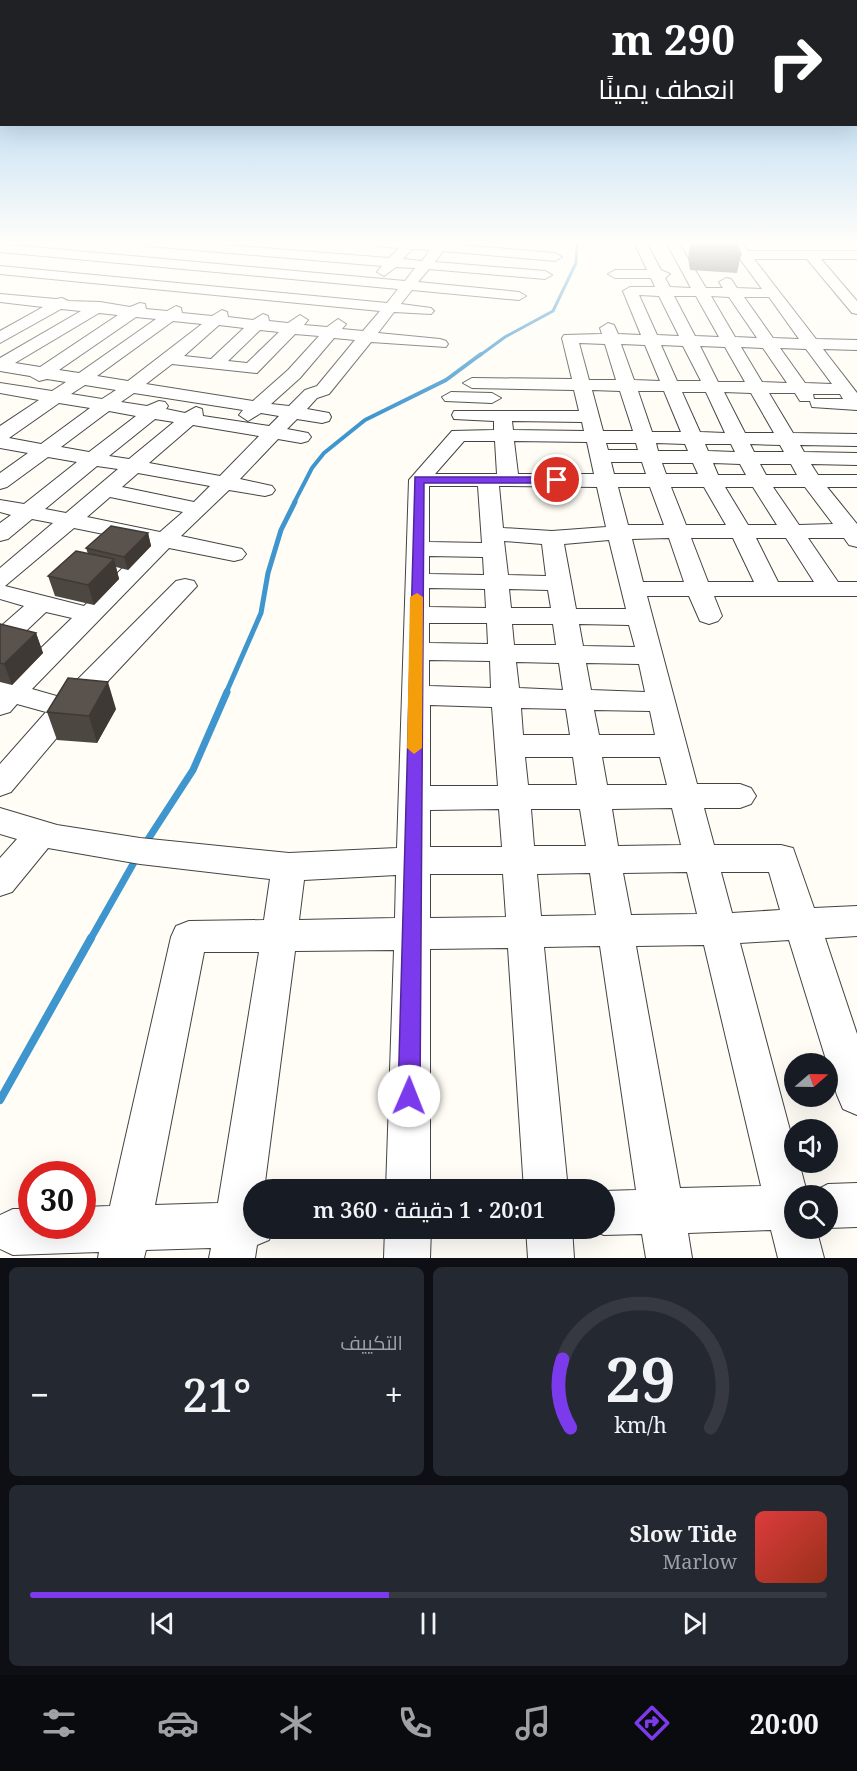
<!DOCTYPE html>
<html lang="ar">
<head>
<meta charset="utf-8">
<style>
	:root { --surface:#171b24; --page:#242831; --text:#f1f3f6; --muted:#9ea1a6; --line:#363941; --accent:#7c3aed }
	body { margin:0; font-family:"Noto Serif",Cairo,serif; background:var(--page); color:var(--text); direction:rtl; height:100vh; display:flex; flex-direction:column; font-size:22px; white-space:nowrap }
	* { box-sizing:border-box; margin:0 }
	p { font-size:20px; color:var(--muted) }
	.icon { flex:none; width:33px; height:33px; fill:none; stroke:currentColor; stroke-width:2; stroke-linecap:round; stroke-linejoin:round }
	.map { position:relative; height:1258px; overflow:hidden; direction:ltr }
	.details { display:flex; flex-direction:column; gap:9px; padding:9px; background:#0d0f14; flex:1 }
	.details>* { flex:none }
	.guide { position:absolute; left:0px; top:0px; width:858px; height:126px; box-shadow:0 6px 24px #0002; direction:rtl; background:#202124; color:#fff; overflow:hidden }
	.needle { width:39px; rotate:70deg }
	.buttons { position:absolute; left:784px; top:1053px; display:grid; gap:12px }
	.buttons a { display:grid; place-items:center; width:54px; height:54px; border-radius:50%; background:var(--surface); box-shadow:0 6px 24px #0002; font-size:30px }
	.speed { position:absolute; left:18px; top:1161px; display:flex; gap:12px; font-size:30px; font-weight:700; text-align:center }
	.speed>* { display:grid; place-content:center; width:78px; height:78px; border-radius:50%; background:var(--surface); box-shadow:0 6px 24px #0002; line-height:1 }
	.speed .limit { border:9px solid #d22; background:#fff; color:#111 }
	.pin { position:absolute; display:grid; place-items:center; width:51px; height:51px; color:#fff; margin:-26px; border:3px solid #fff; border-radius:50%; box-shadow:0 2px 6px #0007 }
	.me { position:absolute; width:66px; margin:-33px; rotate:1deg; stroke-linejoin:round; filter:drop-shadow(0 0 4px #0008) }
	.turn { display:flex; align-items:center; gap:21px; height:126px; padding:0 24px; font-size:27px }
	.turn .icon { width:78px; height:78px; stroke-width:2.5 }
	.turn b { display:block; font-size:42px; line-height:51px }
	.big { font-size:45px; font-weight:600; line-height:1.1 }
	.details .widget { flex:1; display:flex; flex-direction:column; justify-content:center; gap:9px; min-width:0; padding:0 21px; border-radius:9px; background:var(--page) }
	.details .dial { align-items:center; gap:0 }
	.dial svg { height:156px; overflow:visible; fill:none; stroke:var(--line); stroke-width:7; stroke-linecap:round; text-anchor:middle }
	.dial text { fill:var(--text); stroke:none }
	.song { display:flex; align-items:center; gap:18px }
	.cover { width:72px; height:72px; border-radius:9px; background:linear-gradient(135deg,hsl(0 70% 55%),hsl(10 70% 35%)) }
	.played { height:6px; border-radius:3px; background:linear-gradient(90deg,var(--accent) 45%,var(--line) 45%) }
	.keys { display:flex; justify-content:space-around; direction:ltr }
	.heat { display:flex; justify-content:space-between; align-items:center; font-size:33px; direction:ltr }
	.details .tiles { flex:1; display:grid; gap:9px; grid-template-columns:1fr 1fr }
	.widget:last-child { grid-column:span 2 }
	.trip { position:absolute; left:243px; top:1179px; width:372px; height:60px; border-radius:30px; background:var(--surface); box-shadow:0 6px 24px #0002; font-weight:600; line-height:60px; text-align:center; direction:rtl }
	.tab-bar { display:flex; height:96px; justify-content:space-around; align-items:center; background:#090b0e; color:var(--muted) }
	.tab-bar .icon { width:42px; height:42px }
	.tab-bar .on { color:var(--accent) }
	.tab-bar b { font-size:27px; color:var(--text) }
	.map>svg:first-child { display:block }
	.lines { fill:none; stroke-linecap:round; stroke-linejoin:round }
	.stream-far4 { stroke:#3f96cf; stroke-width:3 }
	.stream-far3 { stroke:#3f96cf; stroke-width:4 }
	.stream-far2 { stroke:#3f96cf; stroke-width:5 }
	.stream-far1 { stroke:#3f96cf; stroke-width:7 }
	.stream { stroke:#3f96cf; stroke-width:8 }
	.minor-casing { stroke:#444; stroke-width:2 }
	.minor { fill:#fff; fill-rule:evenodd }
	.wall { fill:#4d4742 }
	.shaded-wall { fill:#3f3936 }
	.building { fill:#5a524d; stroke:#3f3936; stroke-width:1.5 }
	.route { fill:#7c3aed; stroke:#51269a; stroke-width:1.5 }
	.slow { fill:#f59e0b }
</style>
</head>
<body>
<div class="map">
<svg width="857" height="1258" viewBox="0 0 857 1258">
	<rect width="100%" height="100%" fill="#fffdf5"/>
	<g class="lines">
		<path class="stream-far4" d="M479,356L505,337L553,311L576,263L577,242"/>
		<path class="stream-far3" d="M294,503L312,468L324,453L365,420L446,380L481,354"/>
		<path class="stream-far2" d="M226,693L261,613L268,573L281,530L295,502"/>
		<path class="stream-far1" d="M145,844L193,770L227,692
			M90,940L137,857"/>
		<path class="stream" d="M0,1100L91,938"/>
		<defs>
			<path id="minor" d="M141,242H188L389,258L399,248L379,246L373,242H450L449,244L555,253L562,257L555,261L443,251L435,262L545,271L552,275L545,279L429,269L418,282L519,292L526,296L519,300L412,290L401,304L431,308L434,311L431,314L394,312L378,333L440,339L446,341L448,344L446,347L371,342L329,394L317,398L307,409L329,413L331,417L329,421L322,423L297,419L287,429L308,433L311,437L308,441L301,443L278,439L240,479L272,486L275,490L272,494L265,496L229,490L181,536L242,549L246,554L242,559L234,561L169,548L32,689L60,697L176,581L185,579L194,581L197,586L76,715L11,792L0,796V764L46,712L17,704L10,712L0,715V681L6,682L72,618L46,612L9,647L0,649V627L24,606L0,599V568L53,523L32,519L8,539L0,541V523L11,515L0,512V500L24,504L77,462L48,457L7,487L0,489V473L28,453L0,448V426L39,400L0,393V383L52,391L66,382L47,379L39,381L30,376L0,371V358L81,311L61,309L0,343V331L43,307L0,302V294L56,299L62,298L68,301L100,302L130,307L140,303L145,304L146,309L167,311L176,306L181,308L182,313L212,316L222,310L227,312L228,317L253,320L263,314L268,316L269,321L288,323L300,315L308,320L304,325L327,327L338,319L346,324L342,329L363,331L380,311L0,274V266L387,303L398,289L0,252V244L405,281L415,268L396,267L384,276L377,272L382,266L147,246ZM412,249L430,250L422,261L403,259ZM99,313L118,315L40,367L15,363ZM136,317L156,319L79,373L59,370ZM173,321L202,324L128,381L97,376ZM219,325L244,328L211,359L184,356ZM260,330L279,332L247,363L228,361ZM295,334L319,336L288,370L253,401L146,384L172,364L257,373ZM334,338L355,340L317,386L305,390L289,406L271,404L300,378ZM85,385L116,390L102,399L71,394ZM134,393L243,410L239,415L248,421L261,413L279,416L269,426L203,416L202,409L196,407L185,413L166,409L168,406L165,402L159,401L147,406L121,402ZM59,403L90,408L41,444L9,438ZM109,411L136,416L89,452L61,447ZM155,419L174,422L129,459L109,456ZM193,425L259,436L220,476L149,463ZM97,466L118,469L66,513L45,509ZM138,473L210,486L194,502L122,487ZM110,497L183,512L160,532L87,517ZM74,528L148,543L84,606L5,586Z
				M634,242H646L661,270L670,274L665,278L670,287L691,288L666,242H678L706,288H723L719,282L726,278L731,279L737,288L762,289L740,259H707L700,255L707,251H735L730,244L731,242H741L748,251H857V259H821L857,301V314L852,313L807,259H754L816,339L857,340V350L823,349L857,393V410L812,407L810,401H800L795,393H769L793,433L857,434V446L800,445L804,452L857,453V465L811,464L818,475H857V487H827L857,524V547L849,545L844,538H808L838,582H857V596H714L722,616L718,621L709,624L700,621L689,596H647L697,784H740L751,788L756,796L751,804L740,808H704L714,845H781L793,848L814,908L857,906V936L825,938L857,1034V1115L843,1109L837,1095L789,940L740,943L795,1149V1162H799L806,1189L811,1193L828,1184L857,1183V1227L828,1228V1196H795V1228H816L824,1258H778L771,1230L688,1233L692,1258H646L642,1234L604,1235L588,1229L604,1228V1191L636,1190L600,946L544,947L568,1190H524L508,948L430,949V1190H386L394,950L295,951L264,1190H254V1228H274L269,1240L257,1245L255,1258H209L211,1248L146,1250L144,1258H98L99,1252L13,1255L0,1249V1215L13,1209H32V1226H82V1207L110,1206L171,937L176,926L189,921L264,920L270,879L140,864L48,848L12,892L0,896V858L17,839L0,834V808L57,825L140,838L289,853L397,848L409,480L452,431L494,430V421L454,419L452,415L454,411H579L574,390L472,388L463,383L472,378L572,379L562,338L564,335L602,334L600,328L608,323L614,325L618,334L641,335L623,291L630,287H655L651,278H615L608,274L615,270H647ZM639,295L659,296L679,336L657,335ZM674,296H696L719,337L695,336ZM711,296L729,297L757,338L735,337ZM744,297H769L799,339L773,338ZM579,343L605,344L616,380H589ZM621,344L645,345L660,381L634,380ZM661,345L683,346L701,381H677ZM700,346L725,347L745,382H718ZM741,347L763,348L787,383L762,382ZM780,348L806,349L832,384L805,383ZM592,390L620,391L633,431H603ZM638,391H664L681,432H652ZM682,392H706L725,433L700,432ZM724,392L751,393L774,433H745ZM813,394H840L843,399H814ZM512,421L582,422L584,431L513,430ZM464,441H495L497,474H435ZM514,441L587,442L594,474H518ZM606,443H636L638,450H608ZM656,443L685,444L688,451H658ZM705,444H731L735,452L708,451ZM750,444L780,445L784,452H754ZM611,462H642L646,474H614ZM662,463H693L698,474H666ZM713,463L740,464L746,475H718ZM760,464H791L797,475H766ZM429,486H478L482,543L429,542ZM499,486L597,487L606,527L552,531L503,528ZM618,487H650L664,525H628ZM671,487H704L726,525H686ZM725,487H753L777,525H748ZM773,487H805L833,524L799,525ZM669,538L684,582H643L632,539ZM691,538H733L754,582H708ZM756,538H786L814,582H778ZM609,540L626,609H576L564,544ZM504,541L542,544L546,576L508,575ZM429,556L483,557L484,575L429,574ZM429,588L485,589L486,608L429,607ZM509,589L548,590L551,608H511ZM429,623H487L488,644L429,643ZM512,624H553L556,645H514ZM579,624L629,625L635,647L583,646ZM429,660L490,661L491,688L429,686ZM516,662L559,663L563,690L519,688ZM586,663L639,664L645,692L591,690ZM430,705L492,707L498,786H430ZM521,708L566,709L570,735H523ZM594,710L650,711L655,735H599ZM525,757H573L577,785H528ZM602,757H660L667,785H607ZM672,808L681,845L618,846L612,809ZM499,809L502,847H430V810ZM531,809H580L586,846H534ZM687,872L697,914L631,915L623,873ZM721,872H769L780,910L732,913ZM590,873L596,915L541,916L537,874ZM430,874H503L506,917L430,918ZM396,875L395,918L299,920L304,880ZM704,945L761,1186L680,1188L636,946ZM204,952H259L218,1203L155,1205Z
				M451,392L492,393L501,398L492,403L445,401L442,397Z
				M385,1228H431L430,1258H384Z
				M526,1228H572L574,1258H528Z"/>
		</defs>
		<use href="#minor" class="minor-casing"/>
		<use href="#minor" class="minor"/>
	</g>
	<path class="wall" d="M691,242H727L741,255L737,273L690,270L688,258Z
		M148,533L151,546L128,570L116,567L119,579L94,605L55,596L48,576L88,554L86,548Z
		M0,624L36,633L43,653L12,685L0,682Z
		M116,709L97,743L57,740L47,712Z"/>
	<path class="shaded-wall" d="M148,533L151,546L128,570L124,557Z
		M114,559L119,579L94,605L88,585Z
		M36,633L43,653L12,685L4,664Z
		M108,682L116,709L97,743L89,716Z"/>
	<path class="building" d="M692,242H737L741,255L693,252Z
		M111,526L148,533L124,557L86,548Z
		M76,551L114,559L88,585L48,576Z
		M0,624L36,633L4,664L0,663Z
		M68,678L108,682L89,716L47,712Z"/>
	<linearGradient id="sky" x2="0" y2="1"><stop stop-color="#95c6ee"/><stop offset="0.58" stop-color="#fffefa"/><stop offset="1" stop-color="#fffefa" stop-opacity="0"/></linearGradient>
	<rect width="857" height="418" fill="url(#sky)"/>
	<path class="route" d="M415,477H557L562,480L557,483H424L420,1096L417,1104L409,1107L401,1104L398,1096Z"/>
	<path class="slow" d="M417,593L423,597L422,748L414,754L407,748L410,597Z"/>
</svg>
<div class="buttons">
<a><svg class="needle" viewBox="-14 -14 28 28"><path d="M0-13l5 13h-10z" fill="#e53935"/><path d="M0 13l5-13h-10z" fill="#9ea1a6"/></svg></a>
<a><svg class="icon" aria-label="sound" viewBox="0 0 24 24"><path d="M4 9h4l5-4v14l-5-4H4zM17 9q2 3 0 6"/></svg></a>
<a><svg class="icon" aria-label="search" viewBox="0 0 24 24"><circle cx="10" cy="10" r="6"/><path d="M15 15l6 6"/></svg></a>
</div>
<div class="speed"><div class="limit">30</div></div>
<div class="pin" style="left:557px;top:480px;background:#d93025"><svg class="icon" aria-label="arrive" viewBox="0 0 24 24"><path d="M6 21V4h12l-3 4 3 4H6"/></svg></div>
<svg class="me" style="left:409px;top:1096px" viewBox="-20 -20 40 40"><circle r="19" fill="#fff"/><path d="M0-13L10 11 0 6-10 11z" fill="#7c3aed"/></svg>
<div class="trip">20:01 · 1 دقيقة · 360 m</div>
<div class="guide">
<div class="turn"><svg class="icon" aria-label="right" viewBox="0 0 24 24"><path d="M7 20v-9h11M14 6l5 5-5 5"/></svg><div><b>290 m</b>انعطف يمينًا</div></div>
</div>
</div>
<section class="details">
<div class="tiles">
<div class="widget dial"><svg viewBox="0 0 100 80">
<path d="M14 69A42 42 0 1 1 86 69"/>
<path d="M14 69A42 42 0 0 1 10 34" stroke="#7c3aed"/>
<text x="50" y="56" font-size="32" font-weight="700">29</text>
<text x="50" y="72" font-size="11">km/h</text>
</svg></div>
<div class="widget"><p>التكييف</p>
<div class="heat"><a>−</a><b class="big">21°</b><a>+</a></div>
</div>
<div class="widget">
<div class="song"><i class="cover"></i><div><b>Slow Tide</b><p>Marlow</p></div></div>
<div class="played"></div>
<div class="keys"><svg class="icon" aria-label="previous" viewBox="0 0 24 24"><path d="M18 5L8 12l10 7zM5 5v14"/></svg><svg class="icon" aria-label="pause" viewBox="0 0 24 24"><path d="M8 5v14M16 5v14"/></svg><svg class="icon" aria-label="next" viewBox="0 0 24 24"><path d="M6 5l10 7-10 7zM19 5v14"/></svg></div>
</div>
</div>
</section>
<nav class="tab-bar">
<b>20:00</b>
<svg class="icon on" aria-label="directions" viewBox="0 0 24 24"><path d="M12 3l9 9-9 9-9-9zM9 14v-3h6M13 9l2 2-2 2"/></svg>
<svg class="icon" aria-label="music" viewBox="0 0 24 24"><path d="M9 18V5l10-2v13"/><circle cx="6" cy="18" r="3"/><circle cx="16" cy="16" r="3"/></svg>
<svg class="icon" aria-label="phone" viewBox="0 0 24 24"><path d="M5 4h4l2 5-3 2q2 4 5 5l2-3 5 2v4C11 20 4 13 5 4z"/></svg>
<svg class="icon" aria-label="climate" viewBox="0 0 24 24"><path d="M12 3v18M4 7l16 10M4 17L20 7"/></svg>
<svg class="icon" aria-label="car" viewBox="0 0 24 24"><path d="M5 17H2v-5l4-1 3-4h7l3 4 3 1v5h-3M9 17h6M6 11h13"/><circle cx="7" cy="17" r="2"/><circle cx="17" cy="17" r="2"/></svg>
<svg class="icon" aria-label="filters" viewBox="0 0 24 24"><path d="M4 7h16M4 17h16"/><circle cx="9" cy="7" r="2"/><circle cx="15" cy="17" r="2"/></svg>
</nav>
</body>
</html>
